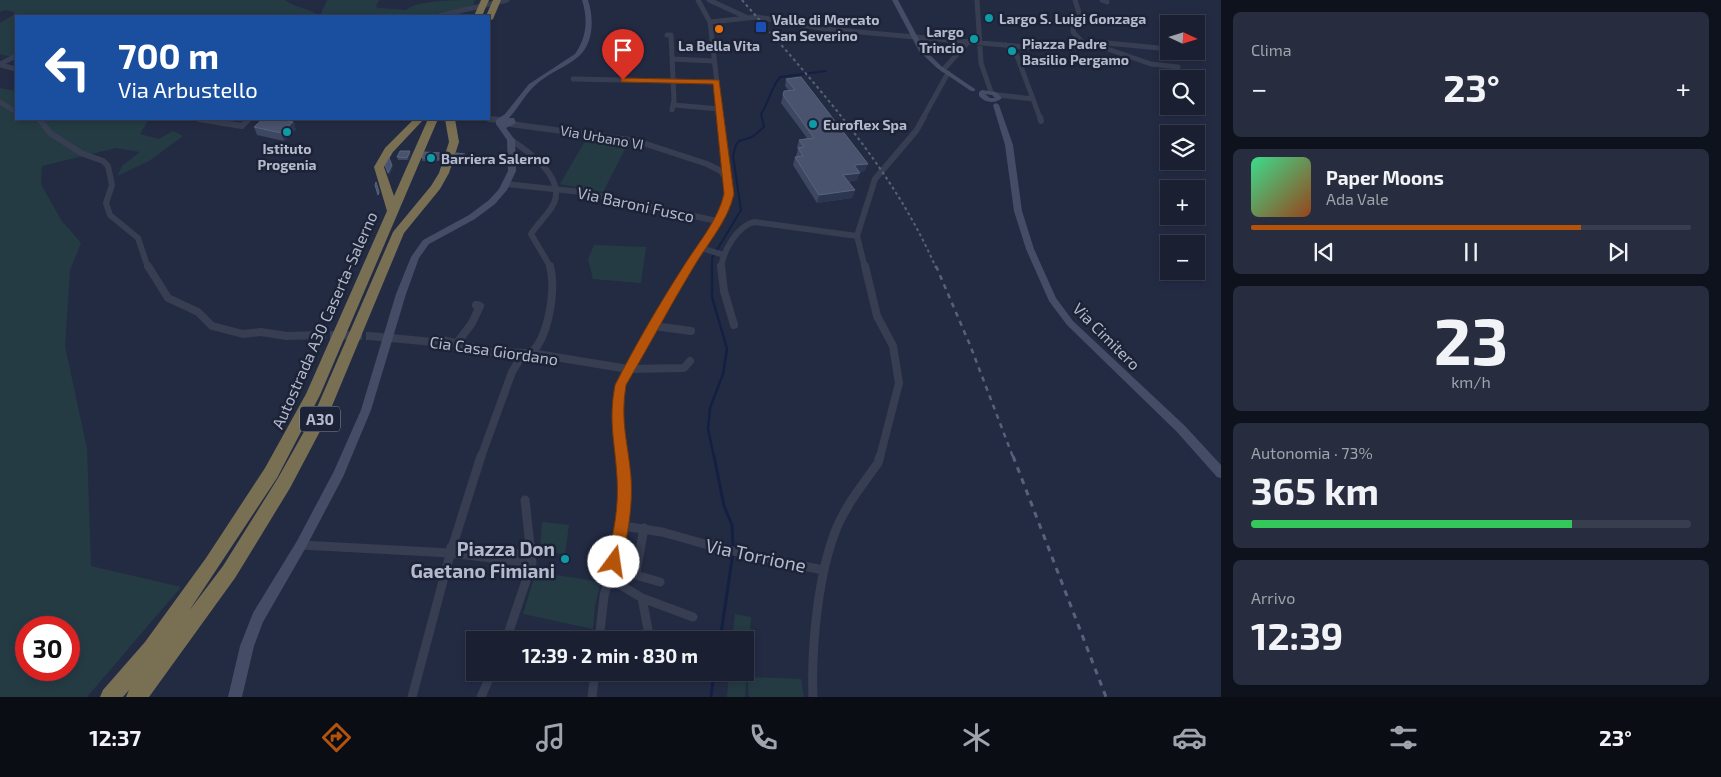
<!DOCTYPE html>
<html lang="it">
<head>
<meta charset="utf-8">
<style>
	:root { --surface:#1a2032; --page:#272d3e; --text:#f1f3f6; --muted:#9fa3ac; --line:#383e4d; --accent:#b45309 }
	body { margin:0; font-family:"Exo 2",sans-serif; background:var(--page); color:var(--text); height:100vh; display:flex; flex-direction:column; font-size:19px; white-space:nowrap }
	* { box-sizing:border-box; margin:0 }
	p { font-size:16px; color:var(--muted) }
	.icon { flex:none; width:28px; height:28px; fill:none; stroke:currentColor; stroke-width:2; stroke-linecap:round; stroke-linejoin:round }
	.map { position:relative; flex:1; overflow:hidden }
	.drawer { display:flex; flex-direction:column; gap:12px; padding:12px; background:#0e121c; width:500px }
	.drawer>* { flex:none }
	.guide { position:absolute; left:15px; top:15px; width:475px; height:105px; border-radius:0px; box-shadow:0 2px 8px #0003,0 0 0 1px var(--line); background:#1a4fa0; color:#fff; overflow:hidden }
	.needle { width:32px; rotate:94deg }
	.buttons { position:absolute; left:1160px; top:15px; display:grid; gap:10px }
	.buttons a { display:grid; place-items:center; width:45px; height:45px; border-radius:0px; background:var(--surface); box-shadow:0 2px 8px #0003,0 0 0 1px var(--line); font-size:25px }
	.speed { position:absolute; left:15px; top:616px; display:flex; gap:10px; font-size:25px; font-weight:700; text-align:center }
	.speed>* { display:grid; place-content:center; width:65px; height:65px; border-radius:50%; background:var(--surface); box-shadow:0 2px 8px #0003,0 0 0 1px var(--line); line-height:1 }
	.speed .limit { border:8px solid #d22; background:#fff; color:#111 }
	.pin { position:absolute; display:grid; place-items:center; width:42px; height:42px; color:#fff; margin:-51px -21px; border-radius:50% 50% 50% 0; rotate:-45deg; box-shadow:0 0 5px #0007 }
	.pin .icon { rotate:45deg }
	.me { position:absolute; width:55px; margin:-28px; rotate:14deg; stroke-linejoin:round; filter:drop-shadow(0 0 4px #0008) }
	.turn { display:flex; align-items:center; gap:18px; height:105px; padding:0 20px; font-size:22px }
	.turn .icon { width:65px; height:65px; stroke-width:2.5 }
	.turn b { display:block; font-size:35px; line-height:42px }
	.big { font-size:38px; font-weight:700; line-height:1.1 }
	.drawer .card { flex:1; display:flex; flex-direction:column; justify-content:center; gap:8px; min-width:0; padding:0 18px; border-radius:8px; background:var(--page) }
	.drawer .dial { align-items:center; gap:0 }
	.dial b { font-size:65px; line-height:1 }
	.song { display:flex; align-items:center; gap:15px }
	.cover { width:60px; height:60px; border-radius:8px; background:linear-gradient(135deg,hsl(150 70% 55%),hsl(20 70% 35%)) }
	.played { height:5px; border-radius:2px; background:linear-gradient(90deg,var(--accent) 75%,var(--line) 75%) }
	.keys { display:flex; justify-content:space-around; direction:ltr }
	.heat { display:flex; justify-content:space-between; align-items:center; font-size:28px; direction:ltr }
	.charge { height:8px; border-radius:4px; background:linear-gradient(90deg,#34c759 73%,var(--line) 0) }
	.trip { position:absolute; left:466px; top:631px; width:288px; height:50px; border-radius:0px; background:var(--surface); box-shadow:0 2px 8px #0003,0 0 0 1px var(--line); font-weight:700; line-height:50px; text-align:center }
	.menu { display:flex; height:80px; justify-content:space-around; align-items:center; background:#0a0d14; color:var(--muted) }
	.menu .icon { width:35px; height:35px }
	.menu .selected { color:var(--accent) }
	.menu b { font-size:22px; color:var(--text) }
	main { display:flex; flex:1; min-height:0 }
	.map>svg:first-child { display:block }
	.green { fill:#253b44; fill-rule:evenodd }
	.lines { fill:none; stroke-linecap:round; stroke-linejoin:round }
	.stream-far2 { stroke:#142042; stroke-width:2 }
	.stream-far1 { stroke:#142042; stroke-width:2.5 }
	.stream { stroke:#142042; stroke-width:3 }
	.minor-tunnel { stroke:#394058; stroke-width:8; stroke-dasharray:8 4; stroke-linecap:butt }
	.minor-far3 { stroke:#373e52; stroke-width:5 }
	.minor-far2 { stroke:#373e52; stroke-width:6 }
	.minor-far1 { stroke:#373e52; stroke-width:8 }
	.minor { stroke:#373e52; stroke-width:9 }
	.secondary { fill:#454c66; fill-rule:evenodd }
	.motorway { fill:#797053; fill-rule:evenodd }
	.rail-far2 { stroke:#59617a; stroke-width:2; stroke-dasharray:3 3; stroke-linecap:butt }
	.rail-far1 { stroke:#59617a; stroke-width:2.5; stroke-dasharray:5 5; stroke-linecap:butt }
	.rail { stroke:#59617a; stroke-width:3; stroke-dasharray:6 6; stroke-linecap:butt }
	.wall { fill:#3d4761 }
	.shaded-wall { fill:#2d3650 }
	.building { fill:#4a536d; stroke:#5a637c }
	.route { fill:#b45309; stroke:#753606 }
	.culture-dot { fill:#0f9aa8; stroke:#1c2337; stroke-width:2 }
	.transit-dot { fill:#1a4fb4; stroke:#1c2337; stroke-width:2 }
	.food-dot { fill:#e8710a; stroke:#1c2337; stroke-width:2 }
	.labels { text-anchor:middle; dominant-baseline:central; stroke-width:5; stroke-linejoin:round; paint-order:stroke }
	.far-poi-label { font-size:14px; font-weight:bold; fill:#b4bacc; stroke:#1c2337; text-anchor:start }
	.far-street-label { font-size:14px; fill:#b4bacc; stroke:#1c2337 }
	.shield { fill:#1c2337; stroke:#868d9f; stroke-width:1 }
	.shield-label { font-size:15px; font-weight:bold; fill:#b4bacc }
	.street-label { font-size:16px; fill:#b4bacc; stroke:#1c2337 }
	.near-poi-label { font-size:19px; font-weight:bold; fill:#b4bacc; stroke:#1c2337; text-anchor:end }
	.near-street-label { font-size:19px; fill:#b4bacc; stroke:#1c2337 }
</style>
</head>
<body>
<main>
<div class="map">
<svg width="1221" height="697" viewBox="0 0 1221 697">
	<rect width="100%" height="100%" fill="#232b43"/>
	<path class="green" d="M0,0H285C296,9 312,8 318,16H16V55L12,57L0,54V23L15,14L14,12L5,10L0,12Z
		M327,0H379L376,6L378,8L406,10C417,0 458,0 475,0L473,6L425,16H320Z
		M0,88L16,91V119H149L140,134L159,139L173,131L183,136L149,161L117,176L122,166L140,152L116,148L42,166L41,184L61,220L81,243L70,270L65,346L87,449L91,566L181,587L87,697H0ZM26,628H69V670H26Z
		M588,136L628,143L603,192L560,184Z
		M594,245L646,247L641,283L593,279L588,259Z
		M542,522L569,525L565,554L540,551Z
		M536,572L601,582L595,605L593,629L523,614Z
		M735,614L751,617L745,697H727L729,673L745,672V640H732Z
		M747,677L801,679L804,697H749Z"/>
	<g class="lines">
		<path class="stream-far2" d="M712,268V258L741,210L733,156L736,145L739,141L752,137L764,127L761,114C769,102 771,88 780,77L826,71"/>
		<path class="stream-far1" d="M712,266V297L727,349L723,374L710,408L708,429L714,457"/>
		<path class="stream" d="M714,456L724,506L732,525L733,547
			M720,640L733,553
			M711,697L714,672"/>
		<path class="minor-tunnel" d="M318,335L370,336"/>
		<path class="minor-far3" d="M698,0L710,22L721,118
			M709,0L746,17
			M977,0L981,63L991,92
			M1075,0L1080,16L1074,22L1073,32L1084,44
			M1102,0L1107,2
			M438,16L507,0
			M710,22L757,17L826,29L1048,49L1107,43L1169,49
			M667,35H671L674,100L672,110
			M1096,45L1151,64L1178,67
			M672,59L714,61
			M0,64L16,56
			M0,65L16,69
			M943,70L969,41
			M573,79L716,82
			M998,95L1033,99L1017,56L1006,45
			M1033,99L1040,118
			M0,102L16,112
			M674,105L720,109
			M923,118L948,73"/>
		<path class="minor-far2" d="M1040,117L1041,121
			M39,119L50,133L81,153L103,161L108,166L112,185L106,203L110,215L138,238L148,268
			M199,119L242,126L249,119
			M489,119L501,120
			M510,124L637,141L707,164L721,171L727,180
			M511,140C529,152 565,177 554,203C549,214 538,223 531,234L551,268
			M506,184L582,192L717,221
			M701,248L724,255
			M688,268L717,223L729,194L721,117
			M721,268C723,251 737,226 754,222L857,236
			M865,268L857,236L875,179L916,131L924,117"/>
		<path class="minor-far1" d="M148,266L168,298L198,312L212,326L243,334L261,332L287,336L318,335
			M721,266L724,291L734,325
			M865,266L877,316L893,346L899,383L880,457
			M654,326L691,331
			M370,336L433,342L438,339L491,352L531,353L628,369L684,368L690,361
			M457,343L472,323L480,306L476,305
			M531,353C549,337 556,289 550,266
			M481,457L512,372L523,354
			M621,457L617,428L620,385L652,325L689,266"/>
		<path class="minor" d="M623,526L662,532L719,548L823,570
			M644,528L636,573L639,576L660,582
			M301,545L450,553L532,563
			M451,547L531,555
			M609,578L642,598L693,617
			M642,598L650,640
			M506,640L532,563L525,500
			M599,640L604,596L623,526L624,478L621,456
			M412,697L451,551L481,456
			M481,697L492,672
			M592,697L595,672
			M813,697C811,647 818,573 837,527C847,504 863,484 878,463L880,456"/>
		<path class="secondary" d="M582,0H588C594,18 594,44 578,57C566,67 551,72 539,82C526,92 520,106 509,118H514L516,123L506,128L515,140L516,171L507,190L495,204L475,219L429,244L419,258L406,294L371,410L343,477L305,549L263,622L254,646L242,697H228L240,646L253,613L297,541L334,471L361,410L396,294L411,257L423,240L469,215L489,200L499,189L508,171L507,140L496,124V120L505,114L529,84L575,54C587,37 588,19 582,0Z
			M892,0H898L924,49L941,66L975,89V91H971L937,68L919,51Z
			M982,90L996,92L1002,98C995,104 985,103 979,96V92ZM985,94L992,95L995,98H990Z
			M996,103L999,105L1013,145L1022,211L1034,249L1056,298L1073,321L1185,426L1221,465V478L1217,477L1177,432L1067,325L1049,301L1026,249L1014,211L1005,145L993,105Z"/>
		<path class="motorway" d="M481,0H489L482,16H474Z
			M493,0H501L493,19L489,21V16H486Z
			M414,119H424L393,152L384,167L394,196L428,119H438L320,395L277,478L189,611L223,566L278,478L315,412L393,232L431,186L439,173L449,142L445,119H455L459,142L449,173L440,189L404,233L327,418L290,488L235,578L149,697H126L129,690L123,697H100L103,690L145,642L206,558L265,468L306,394L387,211L374,167L385,148Z"/>
		<path class="rail-far2" d="M742,0C814,83 892,166 936,268"/>
		<path class="rail-far1" d="M936,266L970,345L1013,457"/>
		<path class="rail" d="M1013,456L1106,697"/>
	</g>
	<path class="wall" d="M786,79L865,171L859,172L857,180L848,182L855,190L852,198L817,203L793,165L795,157H797L796,156L798,149L797,147L799,140L807,138L781,103L784,91H789L785,86Z
		M263,119H293L295,125L294,126L296,129L284,141L257,135L254,127Z
		M442,153L443,155L441,161H422V158Z
		M411,154L408,160H398L397,157Z
		M465,154V156L463,162H455L454,159Z"/>
	<path class="shaded-wall" d="M291,119H293L295,125L294,126L296,129L284,141L281,133L288,121Z
		M410,151L411,154L408,160L407,158Z
		M868,164L865,171L852,173L854,165Z
		M392,165L393,168L389,176L388,173Z
		M860,173L857,180L840,183L843,175Z
		M855,190L852,198L817,203L819,195Z"/>
	<path class="building" d="M801,77L868,164L854,165L860,173L843,175L855,190L819,195L795,157L803,156L798,148L804,147L799,140L814,138L783,95L784,91L795,90L786,79Z
		M263,119H291L288,121L293,122L281,133L254,127Z
		M400,151H410L407,158L397,157Z
		M424,152L442,153L440,159L422,158Z
		M456,153L465,154L462,160L454,159Z
		M389,158L392,165L388,173L385,165Z
		M376,182L379,192L378,195L375,185Z"/>
	<path class="route" d="M621,78L719,80L734,194C728,221 707,244 693,268C670,306 649,346 626,385C620,422 628,442 631,477C633,506 628,534 621,562L619,567L614,569L609,567L606,562C614,534 619,506 617,477C615,442 608,422 615,385C636,344 660,303 685,264C699,242 718,220 724,194L713,84L623,82H621Z"/>
	<g class="culture-dot">
		<circle cx="989" cy="18" r="5"/>
		<circle cx="974" cy="39" r="5"/>
		<circle cx="1012" cy="51" r="5"/>
		<circle cx="813" cy="124" r="5"/>
		<circle cx="287" cy="132" r="5"/>
		<circle cx="431" cy="158" r="5"/>
		<circle cx="565" cy="559" r="5"/>
	</g>
	<rect class="transit-dot" x="755" y="21" width="12" height="12" rx="2.5"/>
	<circle class="food-dot" cx="719" cy="29" r="5"/>
	<g class="labels">
		<g class="far-poi-label">
			<text x="999" y="18">Largo S. Luigi Gonzaga</text>
			<text x="772" y="19">Valle di Mercato<tspan x="772" dy="16">San Severino</tspan></text>
			<text x="964" y="31" text-anchor="end">Largo<tspan x="964" dy="16">Trincio</tspan></text>
			<text x="1022" y="43">Piazza Padre<tspan x="1022" dy="16">Basilio Pergamo</tspan></text>
			<text x="719" y="45" text-anchor="middle">La Bella Vita</text>
			<text x="823" y="124">Euroflex Spa</text>
			<text x="287" y="148" text-anchor="middle">Istituto<tspan x="287" dy="16">Progenia</tspan></text>
			<text x="441" y="158">Barriera Salerno</text>
		</g>
		<g class="far-street-label">
			<text transform="translate(602 137) rotate(10)">Via Urbano VI</text>
		</g>
		<rect class="shield" x="300" y="406.5" width="40" height="25" rx="4"/>
		<g class="shield-label">
			<text x="320" y="419">A30</text>
		</g>
		<g class="street-label">
			<text transform="translate(636 204) rotate(12)">Via Baroni Fusco</text>
			<text transform="translate(324 320) rotate(-66)">Autostrada A30 Caserta-Salerno</text>
			<text transform="translate(1107 336) rotate(45)">Via Cimitero</text>
			<text transform="translate(494 350) rotate(8)">Cia Casa Giordano</text>
		</g>
		<g class="near-poi-label">
			<text x="555" y="548">Piazza Don<tspan x="555" dy="22">Gaetano Fimiani</tspan></text>
		</g>
		<g class="near-street-label">
			<text transform="translate(756 555) rotate(12)">Via Torrione</text>
		</g>
	</g>
</svg>
<div class="buttons">
<a><svg class="needle" viewBox="-14 -14 28 28"><path d="M0-13l5 13h-10z" fill="#e53935"/><path d="M0 13l5-13h-10z" fill="#9fa3ac"/></svg></a>
<a><svg class="icon" aria-label="search" viewBox="0 0 24 24"><circle cx="10" cy="10" r="6"/><path d="M15 15l6 6"/></svg></a>
<a><svg class="icon" aria-label="layers" viewBox="0 0 24 24"><path d="M12 4l9 5-9 5-9-5zM3 14l9 5 9-5"/></svg></a>
<a>+</a>
<a>−</a>
</div>
<div class="speed"><div class="limit">30</div></div>
<div class="pin" style="left:623px;top:80px;background:#d93025"><svg class="icon" aria-label="arrive" viewBox="0 0 24 24"><path d="M6 21V4h12l-3 4 3 4H6"/></svg></div>
<svg class="me" style="left:614px;top:562px" viewBox="-20 -20 40 40"><circle r="19" fill="#fff"/><path d="M0-13L10 11 0 6-10 11z" fill="#b45309"/></svg>
<div class="trip">12:39 · 2 min · 830 m</div>
<div class="guide">
<div class="turn"><svg class="icon" aria-label="left" viewBox="0 0 24 24"><path d="M17 20v-9H6M10 6l-5 5 5 5"/></svg><div><b>700 m</b>Via Arbustello</div></div>
</div>
</div>
<section class="drawer">
<div class="card"><p>Clima</p>
<div class="heat"><a>−</a><b class="big">23°</b><a>+</a></div>
</div>
<div class="card">
<div class="song"><i class="cover"></i><div><b>Paper Moons</b><p>Ada Vale</p></div></div>
<div class="played"></div>
<div class="keys"><svg class="icon" aria-label="previous" viewBox="0 0 24 24"><path d="M18 5L8 12l10 7zM5 5v14"/></svg><svg class="icon" aria-label="pause" viewBox="0 0 24 24"><path d="M8 5v14M16 5v14"/></svg><svg class="icon" aria-label="next" viewBox="0 0 24 24"><path d="M6 5l10 7-10 7zM19 5v14"/></svg></div>
</div>
<div class="card dial"><b>23</b><p>km/h</p></div>
<div class="card"><p>Autonomia · 73%</p><b class="big">365 km</b><div class="charge"></div></div>
<div class="card"><p>Arrivo</p><b class="big">12:39</b></div>
</section>
</main>
<nav class="menu">
<b>12:37</b>
<svg class="icon selected" aria-label="directions" viewBox="0 0 24 24"><path d="M12 3l9 9-9 9-9-9zM9 14v-3h6M13 9l2 2-2 2"/></svg>
<svg class="icon" aria-label="music" viewBox="0 0 24 24"><path d="M9 18V5l10-2v13"/><circle cx="6" cy="18" r="3"/><circle cx="16" cy="16" r="3"/></svg>
<svg class="icon" aria-label="phone" viewBox="0 0 24 24"><path d="M5 4h4l2 5-3 2q2 4 5 5l2-3 5 2v4C11 20 4 13 5 4z"/></svg>
<svg class="icon" aria-label="climate" viewBox="0 0 24 24"><path d="M12 3v18M4 7l16 10M4 17L20 7"/></svg>
<svg class="icon" aria-label="car" viewBox="0 0 24 24"><path d="M5 17H2v-5l4-1 3-4h7l3 4 3 1v5h-3M9 17h6M6 11h13"/><circle cx="7" cy="17" r="2"/><circle cx="17" cy="17" r="2"/></svg>
<svg class="icon" aria-label="filters" viewBox="0 0 24 24"><path d="M4 7h16M4 17h16"/><circle cx="9" cy="7" r="2"/><circle cx="15" cy="17" r="2"/></svg>
<b>23°</b>
</nav>
</body>
</html>
